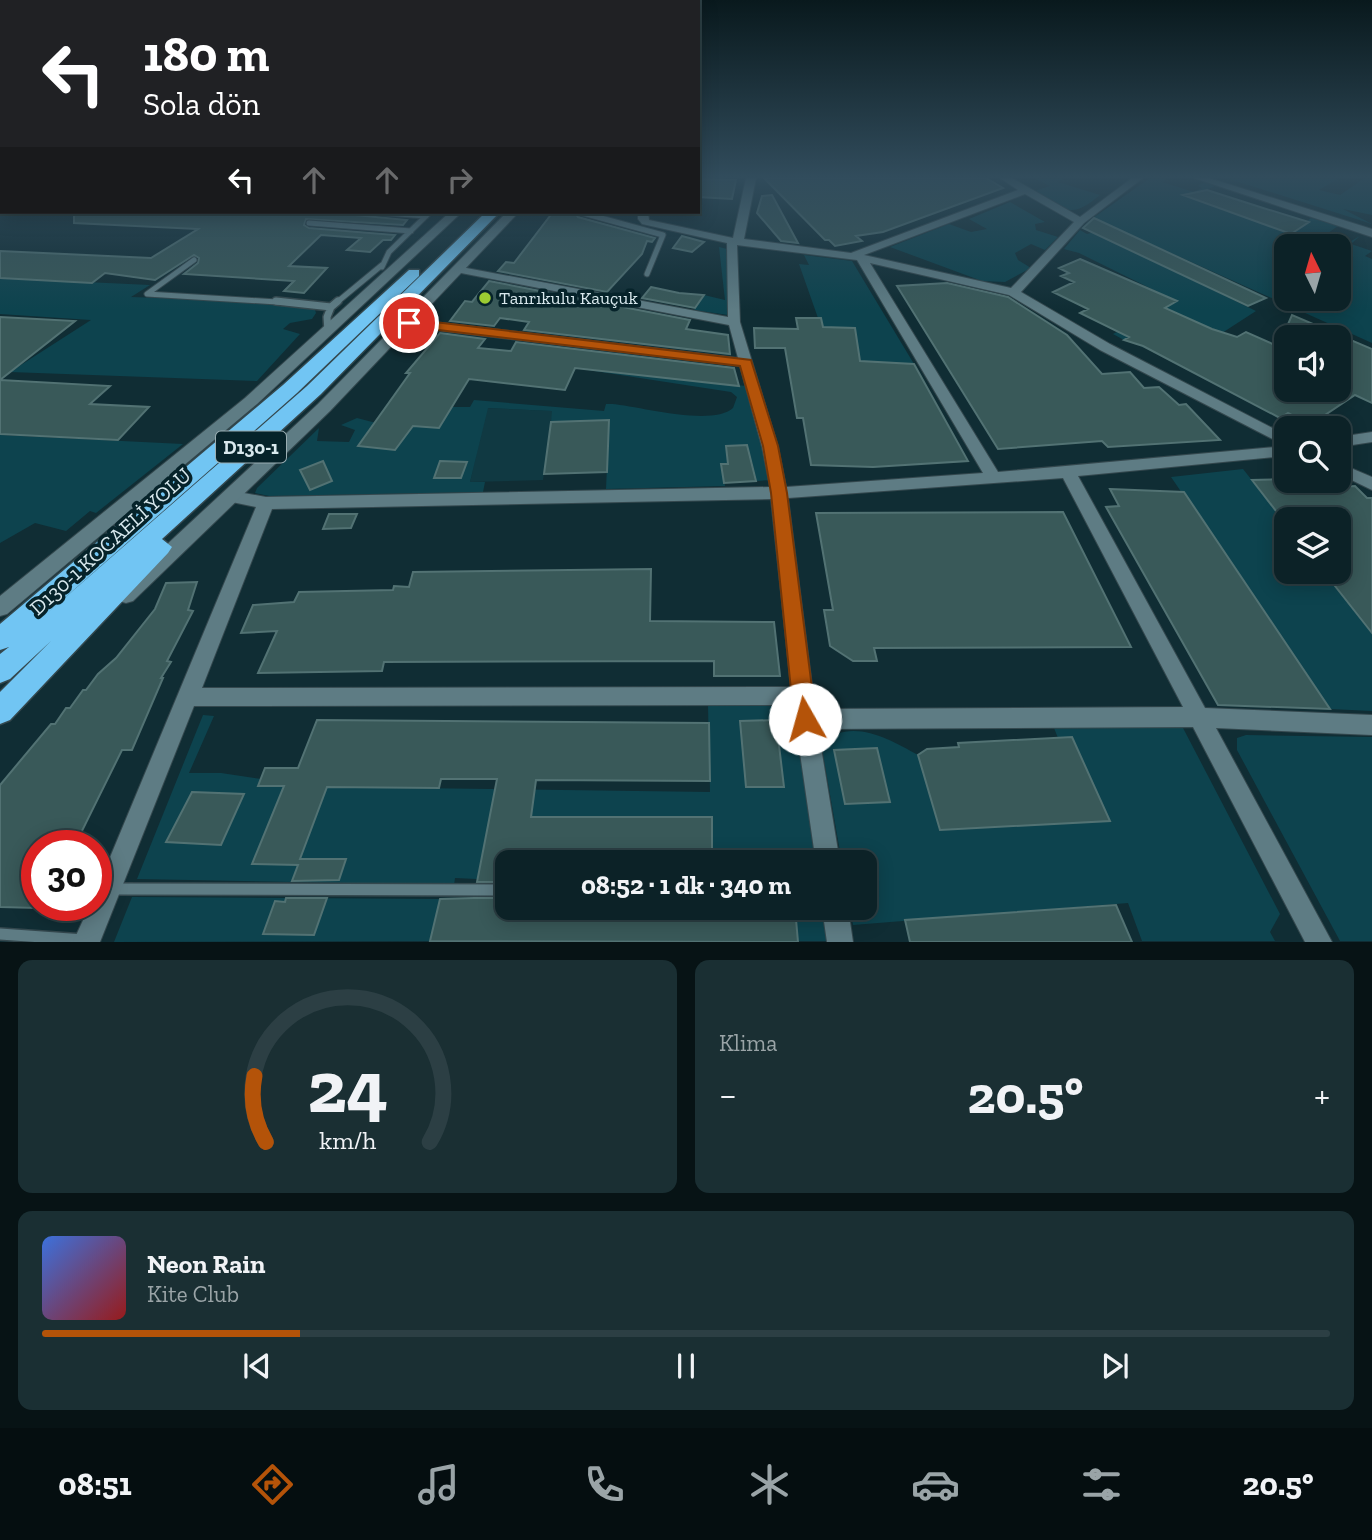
<!DOCTYPE html>
<html lang="tr">
<head>
<meta charset="utf-8">
<style>
	:root { --surface:#0c2227; --page:#1a2f33; --text:#f1f3f6; --muted:#9aa4a7; --line:#2c3f44; --accent:#b45309 }
	body { margin:0; font-family:"Zilla Slab",serif; background:var(--page); color:var(--text); height:100vh; display:flex; flex-direction:column; font-size:26px; white-space:nowrap }
	* { box-sizing:border-box; margin:0 }
	p { font-size:23px; color:var(--muted) }
	.icon { flex:none; width:38px; height:38px; fill:none; stroke:currentColor; stroke-width:2; stroke-linecap:round; stroke-linejoin:round }
	.map { position:relative; height:942px; overflow:hidden }
	.details { display:flex; flex-direction:column; gap:18px; padding:18px; background:#071315; flex:1 }
	.details>* { flex:none }
	.banner { position:absolute; left:0px; top:0px; width:700px; height:214px; box-shadow:0 4px 18px #0003,0 0 0 2px var(--line); background:#202124; color:#fff; overflow:hidden }
	.needle { width:46px; rotate:355deg }
	.tools { position:absolute; left:1274px; top:234px; display:grid; gap:14px }
	.tools a { display:grid; place-items:center; width:77px; height:77px; border-radius:14px; background:var(--surface); box-shadow:0 4px 18px #0003,0 0 0 2px var(--line); font-size:35px }
	.speed { position:absolute; left:21px; top:830px; display:flex; gap:14px; font-size:35px; font-weight:700; text-align:center }
	.speed>* { display:grid; place-content:center; width:91px; height:91px; border-radius:50%; background:var(--surface); box-shadow:0 4px 18px #0003,0 0 0 2px var(--line); line-height:1 }
	.speed .limit { border:10px solid #d22; background:#fff; color:#111 }
	.pin { position:absolute; display:grid; place-items:center; width:60px; height:60px; color:#fff; margin:-30px; border:4px solid #fff; border-radius:50%; box-shadow:0 2px 7px #0007 }
	.me { position:absolute; width:77px; margin:-38px; rotate:353deg; stroke-linejoin:round; filter:drop-shadow(0 0 5px #0008) }
	.turn { display:flex; align-items:center; gap:24px; height:147px; padding:0 28px; font-size:32px }
	.turn .icon { width:91px; height:91px; stroke-width:2.5 }
	.turn b { display:block; font-size:49px; line-height:60px }
	.lanes { display:flex; align-items:center; height:66px; padding:0 28px; background:#0003; justify-content:center; gap:35px; direction:ltr }
	.lanes .off { opacity:.35 }
	.big { font-size:52px; font-weight:700; line-height:1.1 }
	.details .tile { flex:1; display:flex; flex-direction:column; justify-content:center; gap:10px; min-width:0; padding:0 24px; border-radius:14px; background:var(--page) }
	.details .dial { align-items:center; gap:0 }
	.dial svg { height:182px; overflow:visible; fill:none; stroke:var(--line); stroke-width:7; stroke-linecap:round; text-anchor:middle }
	.dial text { fill:var(--text); stroke:none }
	.song { display:flex; align-items:center; gap:21px }
	.cover { width:84px; height:84px; border-radius:10px; background:linear-gradient(135deg,hsl(220 70% 55%),hsl(0 70% 35%)) }
	.played { height:7px; border-radius:4px; background:linear-gradient(90deg,var(--accent) 20%,var(--line) 20%) }
	.keys { display:flex; justify-content:space-around; direction:ltr }
	.heat { display:flex; justify-content:space-between; align-items:center; font-size:38px; direction:ltr }
	.details .tiles { flex:1; display:grid; gap:18px; grid-template-columns:1fr 1fr }
	.tile:last-child { grid-column:span 2 }
	.trip { position:absolute; left:495px; top:850px; width:382px; height:70px; border-radius:14px; background:var(--surface); box-shadow:0 4px 18px #0003,0 0 0 2px var(--line); font-weight:700; line-height:70px; text-align:center }
	.dock { display:flex; height:112px; justify-content:space-around; align-items:center; background:#050e10; color:var(--muted) }
	.dock .icon { width:49px; height:49px }
	.dock .on { color:var(--accent) }
	.dock b { font-size:32px; color:var(--text) }
	.map>svg:first-child { display:block }
	.built { fill:#103942 }
	.green { fill:#0d434e; fill-rule:evenodd }
	.building { fill:#395959; stroke:#527273; stroke-width:2 }
	.lines { fill:none; stroke-linecap:round; stroke-linejoin:round }
	.lane-far2-casing { stroke:#34484e; stroke-width:7 }
	.lane-far1-casing { stroke:#34484e; stroke-width:10 }
	.lane-casing { stroke:#34484e; stroke-width:14 }
	.street-casing { stroke:#34484e; stroke-width:2 }
	.secondary-casing { stroke:#34484e; stroke-width:2 }
	.highway-casing { stroke:#34484e; stroke-width:3 }
	.lane-far2 { stroke:#5e7c84; stroke-width:5 }
	.lane-far1 { stroke:#5e7c84; stroke-width:7 }
	.lane { stroke:#5e7c84; stroke-width:11 }
	.street { fill:#5e7c84; fill-rule:evenodd }
	.secondary { fill:#5e7c84; fill-rule:evenodd }
	.highway { fill:#71c5f3; fill-rule:evenodd }
	.route { fill:#b45309; stroke:#753606; stroke-width:2 }
	.poi-dot { fill:#9bcb32; stroke:#06232a; stroke-width:2.5 }
	.labels { text-anchor:middle; dominant-baseline:central; stroke-width:7; stroke-linejoin:round; paint-order:stroke }
	.far-poi-label { font-size:18px; fill:#d9e9ee; stroke:#06232a; text-anchor:start }
	.shield { fill:#06232a; stroke:#9aaeb3; stroke-width:2 }
	.shield-label { font-size:19px; font-weight:bold; fill:#d9e9ee }
	.street-label { font-size:21px; fill:#d9e9ee; stroke:#06232a }
</style>
</head>
<body>
<div class="map">
<svg width="1372" height="942" viewBox="0 0 1372 942">
	<rect width="100%" height="100%" fill="#102d34"/>
	<path class="built" d="M487,408L553,411L543,480L470,482Z"/>
	<path class="green" d="M1034,178H1065L1058,182L1100,195C1069,221 1066,209 1034,191L1050,186Z
		M1150,178H1168L1162,182L1194,192L1202,188L1198,186L1204,182L1215,186L1192,196L1291,234L1311,218L1338,226L1322,237L1344,245L1360,236L1351,244L1372,251L1365,256L1372,259V343L1093,218ZM1286,247H1339V299H1286Z
		M1226,178H1339L1319,190L1340,195L1365,178H1372V215L1343,209L1372,224Z
		M1010,202L1045,222L1035,224L1036,230L1058,237L1045,250L1031,244L1015,253L1018,260L1031,268L1005,282L982,281L890,247L949,224L971,232L987,229L969,219Z
		M1080,230L1087,234L1094,232L1256,311L1222,333L1213,329L1198,336L1184,330L1141,348L1189,320L1174,312L1124,340L1113,334L1176,301L1079,253L1064,249Z
		M719,247L727,249L728,315L694,310L704,295L725,300Z
		M804,255L852,261L914,364L831,361L821,318H818L799,264L809,265Z
		M0,278L150,285L131,297L251,301L315,310L316,313L312,319L290,323L283,329L300,334L257,381L10,372L91,320L0,314Z
		M620,352L628,354L621,372L746,386L771,480L756,481L752,462L722,464L725,486L606,489L609,420L551,422L552,411L488,408L470,482H485L483,492L269,496L255,493L257,488L319,428L317,441L349,442L355,430L341,425L357,418L380,424L376,429H369L358,446L395,450L402,440L401,425L438,428L447,407H470L474,400L604,411L606,404H612C638,406 712,427 733,408L737,397L731,392L575,368L610,372Z
		M0,435L183,444L96,513L90,511L66,531L35,523L0,543Z
		M1243,469L1286,523V572H1324L1372,633V711L1330,709L1171,477Z
		M708,706H793L816,863H713L711,817H531L533,804L493,803L477,879L455,878L454,885L137,879L203,715L214,716L189,773H221L261,779L258,786L710,792Z
		M1054,728H1183L1280,914L1270,932L1275,941H1142L1128,903L853,925L850,908H864V863H842L821,743C852,717 889,739 918,755L940,830L1110,821L1072,737L1058,738Z
		M1246,735L1372,737V941H1340L1237,750V738Z
		M132,897L440,899L430,941H451L114,942Z
		M795,908H823L828,941H798Z"/>
	<path class="building" d="M764,178H986L1003,188L883,232L856,236L862,241L835,246L829,240H825Z
		M698,179L736,180L732,199L698,197Z
		M1207,190L1260,207L1309,222L1291,234L1183,195Z
		M772,195L798,243L781,241L757,213L762,196Z
		M74,212H324L407,220L403,225L306,219L304,225L309,228L395,235L391,240H383L370,252L347,250L361,238L321,235L289,266L327,268L304,293L284,291L294,281L184,274L198,263L199,258L194,255L155,280L105,273L92,283L0,278V251L151,258L198,229L74,223Z
		M553,212H574L578,217L655,238L652,242L647,241L642,254L607,292L498,271L506,262L514,263Z
		M1094,218L1266,298L1248,306L1083,228Z
		M682,236L704,242L692,252L673,248Z
		M1080,259L1177,301L1165,308L1212,329L1237,337L1246,332L1286,350V390H1339V338H1282L1292,315L1372,349V403L1355,395L1310,425L1288,413L1280,418L1143,346L1124,340L1129,337L1080,313L1088,309L1053,292L1074,282L1061,276L1069,273L1059,268Z
		M489,281L690,320L686,329L728,335L730,354L524,330L529,322L500,318L494,326L450,321L465,301L472,302Z
		M947,283L1008,297L1067,335L1102,374L1130,372L1144,388L1159,387L1179,405L1186,404L1220,440L1108,447L1102,441L998,449L897,286Z
		M651,287L679,293L704,295L695,308L642,298Z
		M0,317L75,321L0,380Z
		M796,318H821L823,327L855,328L860,361L914,364L968,461L873,467L811,465L803,418H797L785,348H755L754,328L798,329Z
		M440,333L485,339L478,348L511,351L516,342L734,368L739,386L575,368L565,390L469,379L439,428L413,426L395,450L358,446L410,373H406Z
		M0,380L110,386L90,404L149,407L118,440L0,434Z
		M609,420L607,472L544,474L551,422Z
		M747,445L756,481L724,483L721,464H728L726,446Z
		M323,461L332,481L310,490L300,470Z
		M440,461L467,462L461,478H434Z
		M1286,479L1331,481L1336,487L1355,486L1367,498H1372V633L1324,572H1339V520H1283L1252,480Z
		M1110,489L1184,492L1330,709L1218,705L1106,507L1119,506Z
		M1063,512L1131,647L874,648L877,661H853L830,646L824,610H833L816,513Z
		M329,514H357L351,528L323,529Z
		M651,569L650,621L774,622L780,676H714V661L384,662L382,671L258,673L277,631L241,633L253,605L294,602L299,592L393,590L394,586L409,587L413,572Z
		M197,582L188,610L193,611L167,661L171,662L161,678H163L132,750H122L75,845H37V908L0,907V785L51,724H55L66,708H70L83,690H86L98,674L116,658L155,609L166,583Z
		M317,720L709,723L710,781L536,780L531,817H712V862L525,861L508,863V882H477L497,779H441L439,788L327,787L300,859H346L339,880L292,881L298,865L252,864L284,786H258L265,768H298Z
		M776,720L784,787H746L740,721Z
		M1072,737L1110,821L940,830L918,755L927,749L959,747L958,743Z
		M877,748L890,802L845,804L834,750Z
		M192,792L244,794L221,845L166,842Z
		M286,898H327L314,935L263,934L275,901L285,902Z
		M474,898H508V908H795L798,942L430,941L440,899Z
		M1116,905L1132,942H910L905,920Z"/>
	<g class="lines">
		<defs>
			<path id="lane-far2" d="M370,212L426,216
				M579,212L663,235L647,274
				M309,223L411,231
				M194,260L147,294L293,303
				M382,267L389,252L430,212
				M336,303L382,265"/>
			<path id="lane-far1" d="M276,301L331,307L338,301
				M328,331L327,317L331,307"/>
			<path id="lane" d="M113,889L508,890
				M0,934L84,940"/>
			<path id="street" d="M746,178H756L744,239L851,253L1018,190L1000,178H1012L1080,217L1132,178H1143L1084,223L1021,292L1110,344L1286,435V456L1078,476L1205,708L1372,715V735L1216,728L1332,942H1305L1193,727L818,729L840,863H816L793,705L194,706L100,942H73L90,905H96V891L256,507L227,501L225,497L227,493L233,491L266,497L770,487L762,447L740,366L409,327L403,323L409,319L738,358L729,325L461,273L455,270L461,267L728,317L727,243L642,224L638,219V212H648L649,220L733,238ZM1025,194L1074,222L1011,288L864,255ZM737,245L857,260L983,473L786,487L778,447L740,322ZM870,263L1009,295L1100,350L1286,446L998,472ZM1063,478L1183,707L815,709L788,498ZM771,499L791,687L202,688L272,509Z
				M1372,432V442L1339,447V437Z
				M1339,463L1372,477V490L1339,474Z
				M822,908H848L853,942H827Z"/>
			<path id="secondary" d="M1194,178H1209L1372,229V237Z
				M0,180H2L0,187Z
				M450,212H462L257,404L7,614L0,616V596L245,398Z
				M507,212H519L330,411L133,601L126,603L119,601L116,595L119,589L318,404Z"/>
			<path id="highway" d="M486,212H500L321,394L162,539L172,547L168,553L10,720L0,724V692L51,641L10,679L0,683V654L9,647L0,650V624L283,385L409,270H419V276L297,393L43,617L307,386Z"/>
		</defs>
		<use href="#lane-far2" class="lane-far2-casing"/>
		<use href="#lane-far1" class="lane-far1-casing"/>
		<use href="#lane" class="lane-casing"/>
		<use href="#street" class="street-casing"/>
		<use href="#secondary" class="secondary-casing"/>
		<use href="#highway" class="highway-casing"/>
		<use href="#lane-far2" class="lane-far2"/>
		<use href="#lane-far1" class="lane-far1"/>
		<use href="#lane" class="lane"/>
		<use href="#street" class="street"/>
		<use href="#secondary" class="secondary"/>
		<use href="#highway" class="highway"/>
	</g>
	<linearGradient id="sky" x2="0" y2="1"><stop stop-color="#09191d"/><stop offset="0.57" stop-color="#314c5c"/><stop offset="1" stop-color="#314c5c" stop-opacity="0"/></linearGradient>
	<rect width="1372" height="310" fill="url(#sky)"/>
	<path class="route" d="M409,319L751,360L778,446L787,493L816,719L813,726L805,729L797,726L794,719L771,493L763,446L740,366L405,326V320Z"/>
	<circle class="poi-dot" cx="485" cy="298" r="7"/>
	<g class="labels">
		<g class="far-poi-label">
			<text x="499" y="298">Tanrıkulu Kauçuk</text>
		</g>
		<rect class="shield" x="216" y="431.5" width="70" height="31" rx="5"/>
		<g class="shield-label">
			<text x="251" y="447">D130-1</text>
		</g>
		<g class="street-label">
			<text transform="translate(110 541) rotate(-42)">D130-1 KOCAELİ YOLU</text>
		</g>
	</g>
</svg>
<div class="tools">
<a><svg class="needle" viewBox="-14 -14 28 28"><path d="M0-13l5 13h-10z" fill="#e53935"/><path d="M0 13l5-13h-10z" fill="#9aa4a7"/></svg></a>
<a><svg class="icon" aria-label="sound" viewBox="0 0 24 24"><path d="M4 9h4l5-4v14l-5-4H4zM17 9q2 3 0 6"/></svg></a>
<a><svg class="icon" aria-label="search" viewBox="0 0 24 24"><circle cx="10" cy="10" r="6"/><path d="M15 15l6 6"/></svg></a>
<a><svg class="icon" aria-label="layers" viewBox="0 0 24 24"><path d="M12 4l9 5-9 5-9-5zM3 14l9 5 9-5"/></svg></a>
</div>
<div class="speed"><div class="limit">30</div></div>
<div class="pin" style="left:409px;top:323px;background:#d93025"><svg class="icon" aria-label="arrive" viewBox="0 0 24 24"><path d="M6 21V4h12l-3 4 3 4H6"/></svg></div>
<svg class="me" style="left:805px;top:719px" viewBox="-20 -20 40 40"><circle r="19" fill="#fff"/><path d="M0-13L10 11 0 6-10 11z" fill="#b45309"/></svg>
<div class="trip">08:52 · 1 dk · 340 m</div>
<div class="banner">
<div class="turn"><svg class="icon" aria-label="left" viewBox="0 0 24 24"><path d="M17 20v-9H6M10 6l-5 5 5 5"/></svg><div><b>180 m</b>Sola dön</div></div>
<div class="lanes"><svg class="icon" aria-label="left" viewBox="0 0 24 24"><path d="M17 20v-9H6M10 6l-5 5 5 5"/></svg><svg class="icon off" aria-label="ahead" viewBox="0 0 24 24"><path d="M12 20V5M6 11l6-6 6 6"/></svg><svg class="icon off" aria-label="ahead" viewBox="0 0 24 24"><path d="M12 20V5M6 11l6-6 6 6"/></svg><svg class="icon off" aria-label="right" viewBox="0 0 24 24"><path d="M7 20v-9h11M14 6l5 5-5 5"/></svg></div>
</div>
</div>
<section class="details">
<div class="tiles">
<div class="tile dial"><svg viewBox="0 0 100 80">
<path d="M14 69A42 42 0 1 1 86 69"/>
<path d="M14 69A42 42 0 0 1 9 40" stroke="#b45309"/>
<text x="50" y="56" font-size="32" font-weight="700">24</text>
<text x="50" y="72" font-size="11">km/h</text>
</svg></div>
<div class="tile"><p>Klima</p>
<div class="heat"><a>−</a><b class="big">20.5°</b><a>+</a></div>
</div>
<div class="tile">
<div class="song"><i class="cover"></i><div><b>Neon Rain</b><p>Kite Club</p></div></div>
<div class="played"></div>
<div class="keys"><svg class="icon" aria-label="previous" viewBox="0 0 24 24"><path d="M18 5L8 12l10 7zM5 5v14"/></svg><svg class="icon" aria-label="pause" viewBox="0 0 24 24"><path d="M8 5v14M16 5v14"/></svg><svg class="icon" aria-label="next" viewBox="0 0 24 24"><path d="M6 5l10 7-10 7zM19 5v14"/></svg></div>
</div>
</div>
</section>
<nav class="dock">
<b>08:51</b>
<svg class="icon on" aria-label="directions" viewBox="0 0 24 24"><path d="M12 3l9 9-9 9-9-9zM9 14v-3h6M13 9l2 2-2 2"/></svg>
<svg class="icon" aria-label="music" viewBox="0 0 24 24"><path d="M9 18V5l10-2v13"/><circle cx="6" cy="18" r="3"/><circle cx="16" cy="16" r="3"/></svg>
<svg class="icon" aria-label="phone" viewBox="0 0 24 24"><path d="M5 4h4l2 5-3 2q2 4 5 5l2-3 5 2v4C11 20 4 13 5 4z"/></svg>
<svg class="icon" aria-label="climate" viewBox="0 0 24 24"><path d="M12 3v18M4 7l16 10M4 17L20 7"/></svg>
<svg class="icon" aria-label="car" viewBox="0 0 24 24"><path d="M5 17H2v-5l4-1 3-4h7l3 4 3 1v5h-3M9 17h6M6 11h13"/><circle cx="7" cy="17" r="2"/><circle cx="17" cy="17" r="2"/></svg>
<svg class="icon" aria-label="filters" viewBox="0 0 24 24"><path d="M4 7h16M4 17h16"/><circle cx="9" cy="7" r="2"/><circle cx="15" cy="17" r="2"/></svg>
<b>20.5°</b>
</nav>
</body>
</html>
